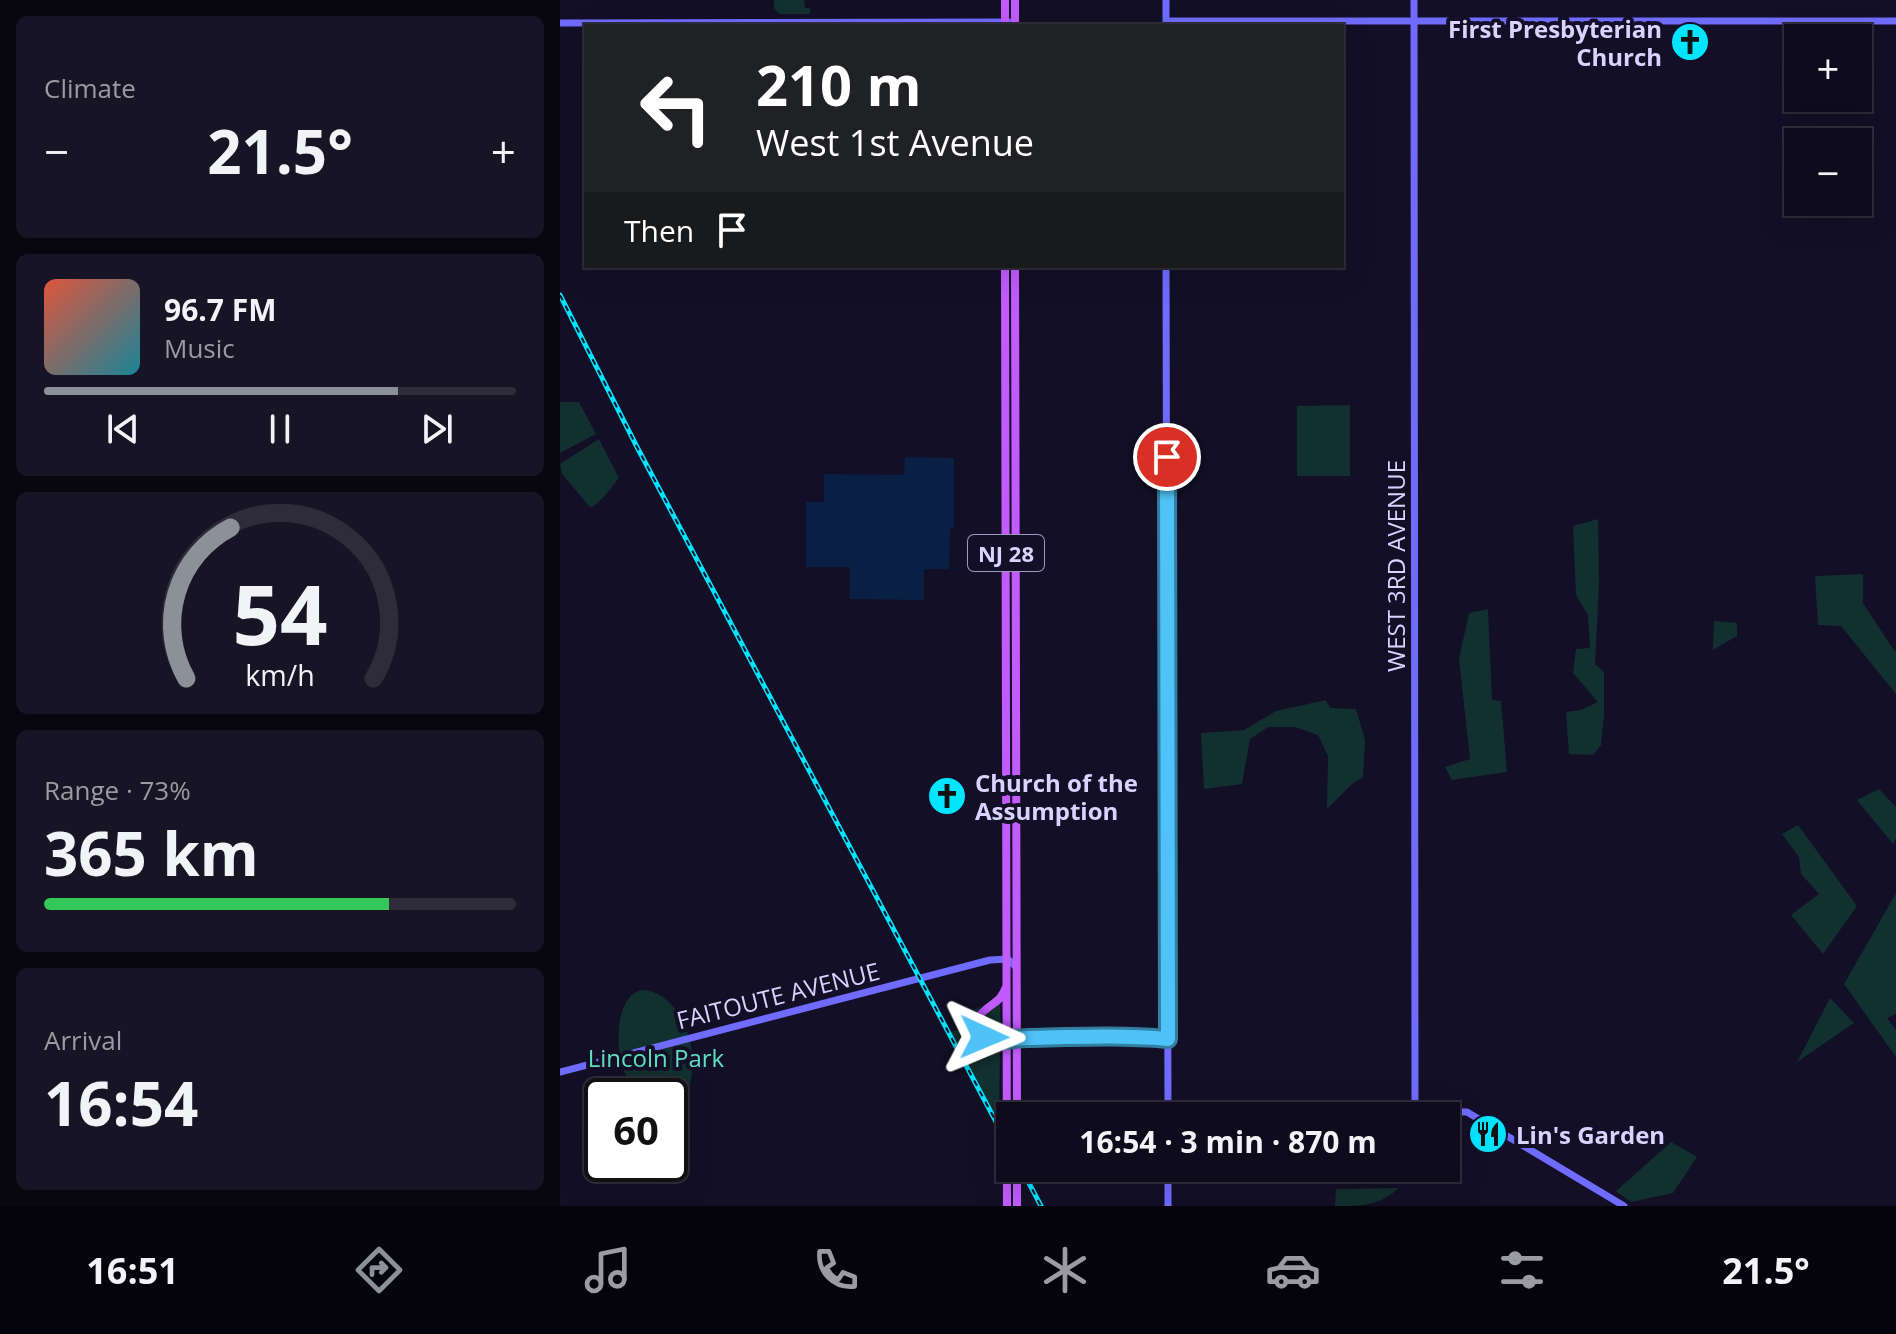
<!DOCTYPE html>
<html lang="en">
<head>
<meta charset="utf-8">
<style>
	:root { --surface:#0e0b1c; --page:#171425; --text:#f1f3f6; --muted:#9b9ba3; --line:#2e2b3b; --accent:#8c9099 }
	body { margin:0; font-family:"Open Sans",sans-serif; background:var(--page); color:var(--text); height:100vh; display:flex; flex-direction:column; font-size:30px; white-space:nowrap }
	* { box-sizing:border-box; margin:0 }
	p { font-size:26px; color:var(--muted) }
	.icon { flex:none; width:44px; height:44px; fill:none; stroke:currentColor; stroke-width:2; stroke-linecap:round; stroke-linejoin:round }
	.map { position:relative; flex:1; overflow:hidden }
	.drawer { display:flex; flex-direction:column; gap:16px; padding:16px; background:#08060f; width:560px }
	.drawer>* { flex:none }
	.guide { position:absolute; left:24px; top:24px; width:760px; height:244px; border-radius:0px; box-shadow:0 8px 32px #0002,0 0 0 2px var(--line); background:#202124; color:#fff; overflow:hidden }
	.controls { position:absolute; left:1224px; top:24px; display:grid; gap:16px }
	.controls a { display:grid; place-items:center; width:88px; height:88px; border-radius:0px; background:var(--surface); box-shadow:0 8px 32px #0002,0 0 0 2px var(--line); font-size:40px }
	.speed { position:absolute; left:24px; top:1078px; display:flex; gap:16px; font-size:40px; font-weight:700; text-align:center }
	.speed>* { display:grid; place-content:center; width:104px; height:104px; border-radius:50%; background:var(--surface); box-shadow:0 8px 32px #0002,0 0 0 2px var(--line); line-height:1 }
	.speed .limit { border:4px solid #111; border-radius:12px; background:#fff; color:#111 }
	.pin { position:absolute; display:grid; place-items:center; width:68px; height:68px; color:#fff; margin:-34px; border:4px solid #fff; border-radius:50%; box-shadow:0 2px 8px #0007 }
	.me { position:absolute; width:88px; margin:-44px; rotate:91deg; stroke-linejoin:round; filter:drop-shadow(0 0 6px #0008) }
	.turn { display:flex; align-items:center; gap:28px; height:168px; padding:0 40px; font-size:36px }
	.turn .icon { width:104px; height:104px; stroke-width:2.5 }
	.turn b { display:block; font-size:56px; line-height:68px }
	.then { display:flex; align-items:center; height:76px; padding:0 40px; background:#0003; gap:16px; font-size:30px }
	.big { font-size:60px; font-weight:700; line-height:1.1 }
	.drawer .widget { flex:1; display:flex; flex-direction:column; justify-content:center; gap:12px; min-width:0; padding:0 28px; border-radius:12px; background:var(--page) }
	.drawer .dial { align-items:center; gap:0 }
	.dial svg { height:208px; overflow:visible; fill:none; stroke:var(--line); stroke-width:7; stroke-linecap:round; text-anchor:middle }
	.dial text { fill:var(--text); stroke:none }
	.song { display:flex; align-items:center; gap:24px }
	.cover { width:96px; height:96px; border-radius:12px; background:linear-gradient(135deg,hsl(10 70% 55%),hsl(190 70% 35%)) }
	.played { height:8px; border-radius:4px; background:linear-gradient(90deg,var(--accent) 75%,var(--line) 75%) }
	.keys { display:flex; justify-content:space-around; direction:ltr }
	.heat { display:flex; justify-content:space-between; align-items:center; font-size:44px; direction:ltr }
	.charge { height:12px; border-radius:6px; background:linear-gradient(90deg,#34c759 73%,var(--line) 0) }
	.trip { position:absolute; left:436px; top:1102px; width:464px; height:80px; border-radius:0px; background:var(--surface); box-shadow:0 8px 32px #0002,0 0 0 2px var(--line); font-weight:700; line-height:80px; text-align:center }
	.tab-bar { display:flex; height:128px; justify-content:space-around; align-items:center; background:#06040b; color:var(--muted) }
	.tab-bar .icon { width:56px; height:56px }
	.tab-bar .active { color:var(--accent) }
	.tab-bar b { font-size:36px; color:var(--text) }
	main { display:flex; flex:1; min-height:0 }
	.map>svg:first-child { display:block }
	.green { fill:#12302f }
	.water { fill:#0a1f44 }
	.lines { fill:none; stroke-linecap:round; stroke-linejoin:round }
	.secondary { stroke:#6f6bff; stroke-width:7 }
	.primary { stroke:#c25bff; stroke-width:8 }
	.rail-casing { stroke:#00e5ff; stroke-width:5 }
	.rail { stroke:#130f26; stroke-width:2; stroke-dasharray:6; stroke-linecap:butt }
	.route-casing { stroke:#337fa1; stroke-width:20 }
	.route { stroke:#4fc3f7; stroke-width:14 }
	.labels { text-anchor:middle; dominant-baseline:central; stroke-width:8; stroke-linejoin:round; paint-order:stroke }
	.shield { fill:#130f26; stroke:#9e99be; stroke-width:2 }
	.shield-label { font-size:22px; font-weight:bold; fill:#d9d4ff }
	.poi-label { font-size:24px; font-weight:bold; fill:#d9d4ff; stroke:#130f26; text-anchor:start }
	.street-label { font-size:24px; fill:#d9d4ff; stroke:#130f26 }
	.park-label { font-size:24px; fill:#5fe0c0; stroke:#130f26 }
</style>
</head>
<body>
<main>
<section class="drawer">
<div class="widget"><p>Climate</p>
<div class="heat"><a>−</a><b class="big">21.5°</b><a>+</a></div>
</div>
<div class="widget">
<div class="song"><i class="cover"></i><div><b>96.7 FM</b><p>Music</p></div></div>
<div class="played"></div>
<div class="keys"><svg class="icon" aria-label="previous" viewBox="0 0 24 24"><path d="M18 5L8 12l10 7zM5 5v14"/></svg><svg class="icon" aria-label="pause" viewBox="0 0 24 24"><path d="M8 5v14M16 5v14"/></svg><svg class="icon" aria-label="next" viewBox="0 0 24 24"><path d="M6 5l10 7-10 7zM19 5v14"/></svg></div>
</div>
<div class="widget dial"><svg viewBox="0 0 100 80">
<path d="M14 69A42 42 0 1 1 86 69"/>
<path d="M14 69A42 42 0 0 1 31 11" stroke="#8c9099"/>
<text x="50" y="56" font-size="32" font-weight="700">54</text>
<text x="50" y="72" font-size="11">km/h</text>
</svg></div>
<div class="widget"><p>Range · 73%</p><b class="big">365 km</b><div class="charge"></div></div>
<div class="widget"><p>Arrival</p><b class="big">16:54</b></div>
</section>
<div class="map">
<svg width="1336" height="1206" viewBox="0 0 1336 1206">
	<rect width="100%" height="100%" fill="#130f26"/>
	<path class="green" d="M214,0H244L245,8H250V14H219L214,8Z
		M0,402H19L36,434L0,453Z
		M790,405V476H737V406Z
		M39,439L59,478L43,498L32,507L29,506L2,474L0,464Z
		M1038,519L1039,585L1035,664L1044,672V716L1041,745L1033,755L1009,754L1006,712L1021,710L1038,702L1013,673L1016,649L1030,648L1028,615L1016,595L1013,526Z
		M1303,574V603L1333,649L1336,651V694L1281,626L1258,625L1255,576Z
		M928,609L932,700L941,701L947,772L892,780L885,767L910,759L899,659L909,613Z
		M1154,621L1177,623V636L1153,650Z
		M766,700L770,708L796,709L805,740L803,777L792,784L767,809L768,756L758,735L735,727H708L690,739L682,784L644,789L641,733L684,730L716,711Z
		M1319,789L1336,807V839L1333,844L1297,800Z
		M1238,825L1297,906L1263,954L1231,915L1259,894L1241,874L1239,857L1222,834Z
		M1336,893V1014L1327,1018L1336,1030V1057L1284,984Z
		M81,990C130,990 153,1087 110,1110V1096H81C74,1088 67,1079 63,1069C56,1048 54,998 81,990Z
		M1270,998L1294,1023L1237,1062Z
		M440,1004L441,1035L432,1036L424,1031L422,1019L428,1012Z
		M421,1006C407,1025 415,1044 440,1045L439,1117L437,1119L390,1032L406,1028L402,1017L413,1016V1010Z
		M1111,1142L1137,1157L1113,1193L1071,1202L1056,1191Z
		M839,1188C819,1206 802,1206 775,1206L776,1189Z"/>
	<path class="water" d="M345,457L394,458V528L390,529L389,569H364V600L290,599V567H246V502H264V474L344,475Z"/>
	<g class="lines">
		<path class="secondary" d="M606,0V24
			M854,0L855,1110
			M606,21H1336
			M0,23L455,22
			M606,266L608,1116
			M447,1038L577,1037L608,1039
			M0,1072L430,960L448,959L456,967
			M608,1112L732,1109L907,1112L1064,1206
			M608,1168V1206"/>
		<path class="primary" d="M445,0V26
			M455,0V26
			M445,266L447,1206
			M455,266L457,1116
			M446,987C444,992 443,994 440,998C431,1008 406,1016 422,1034C428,1042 438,1040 447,1038
			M457,1168V1206"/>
		<defs>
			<path id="rail" d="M0,295L77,447L450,1148
				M461,1168L481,1206"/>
		</defs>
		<use href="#rail" class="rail-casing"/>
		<use href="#rail" class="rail"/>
	</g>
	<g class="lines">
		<defs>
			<path id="route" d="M424,1037C438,1043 454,1038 468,1038C514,1037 561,1035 608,1039L607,457"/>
		</defs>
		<use href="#route" class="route-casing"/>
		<use href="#route" class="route"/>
	</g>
	<defs>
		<symbol id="church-disc" viewBox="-11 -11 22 22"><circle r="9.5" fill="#00e5ff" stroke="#130f26"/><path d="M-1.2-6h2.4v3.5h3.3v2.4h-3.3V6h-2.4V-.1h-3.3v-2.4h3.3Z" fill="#111"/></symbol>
		<symbol id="restaurant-disc" viewBox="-11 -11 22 22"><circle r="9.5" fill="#00e5ff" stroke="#130f26"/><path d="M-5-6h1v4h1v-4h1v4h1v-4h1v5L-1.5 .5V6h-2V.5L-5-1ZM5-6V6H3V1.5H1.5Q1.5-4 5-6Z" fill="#111"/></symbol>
	</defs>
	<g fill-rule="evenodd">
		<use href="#church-disc" x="1108" y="20" width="44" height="44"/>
		<use href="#church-disc" x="365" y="774" width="44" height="44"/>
		<use href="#restaurant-disc" x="906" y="1112" width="44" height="44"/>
	</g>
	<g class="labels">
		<rect class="shield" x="408" y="535" width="76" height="36" rx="6"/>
		<g class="shield-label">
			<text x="446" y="553">NJ 28</text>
		</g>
		<g class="poi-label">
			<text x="1102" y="28" text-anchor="end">First Presbyterian<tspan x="1102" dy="28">Church</tspan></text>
			<text x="415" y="782">Church of the<tspan x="415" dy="28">Assumption</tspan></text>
			<text x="956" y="1134">Lin's Garden</text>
		</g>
		<g class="street-label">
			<text transform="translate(835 566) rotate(-90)">WEST 3RD AVENUE</text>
			<text transform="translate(218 995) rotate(-14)">FAITOUTE AVENUE</text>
		</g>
		<g class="park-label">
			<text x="96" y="1057">Lincoln Park</text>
		</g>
	</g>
</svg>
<div class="controls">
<a>+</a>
<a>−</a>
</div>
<div class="speed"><div class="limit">60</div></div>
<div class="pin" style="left:607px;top:457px;background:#d93025"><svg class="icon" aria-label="arrive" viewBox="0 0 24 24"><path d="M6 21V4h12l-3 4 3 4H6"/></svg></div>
<svg class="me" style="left:424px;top:1037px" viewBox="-20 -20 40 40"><path d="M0-17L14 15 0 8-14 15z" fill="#4fc3f7" stroke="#fff" stroke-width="4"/></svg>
<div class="trip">16:54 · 3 min · 870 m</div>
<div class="guide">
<div class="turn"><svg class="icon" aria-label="left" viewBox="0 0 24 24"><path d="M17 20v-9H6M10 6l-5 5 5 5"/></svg><div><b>210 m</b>West 1st Avenue</div></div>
<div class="then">Then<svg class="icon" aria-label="arrive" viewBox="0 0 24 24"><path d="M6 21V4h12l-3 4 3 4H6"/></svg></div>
</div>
</div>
</main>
<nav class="tab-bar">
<b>16:51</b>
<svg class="icon active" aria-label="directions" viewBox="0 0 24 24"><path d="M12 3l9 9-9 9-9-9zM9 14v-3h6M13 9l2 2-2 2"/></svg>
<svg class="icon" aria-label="music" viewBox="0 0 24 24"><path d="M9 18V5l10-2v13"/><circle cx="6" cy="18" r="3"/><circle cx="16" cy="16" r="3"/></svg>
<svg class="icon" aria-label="phone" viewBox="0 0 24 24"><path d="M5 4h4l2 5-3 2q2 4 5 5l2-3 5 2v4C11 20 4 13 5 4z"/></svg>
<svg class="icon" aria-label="climate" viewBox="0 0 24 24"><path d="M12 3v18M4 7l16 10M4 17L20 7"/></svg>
<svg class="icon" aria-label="car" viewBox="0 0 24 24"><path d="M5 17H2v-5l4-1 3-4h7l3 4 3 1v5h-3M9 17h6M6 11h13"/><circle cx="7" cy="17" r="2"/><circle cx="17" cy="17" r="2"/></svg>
<svg class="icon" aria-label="filters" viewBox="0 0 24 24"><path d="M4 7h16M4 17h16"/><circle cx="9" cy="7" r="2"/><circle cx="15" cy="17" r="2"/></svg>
<b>21.5°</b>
</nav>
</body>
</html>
